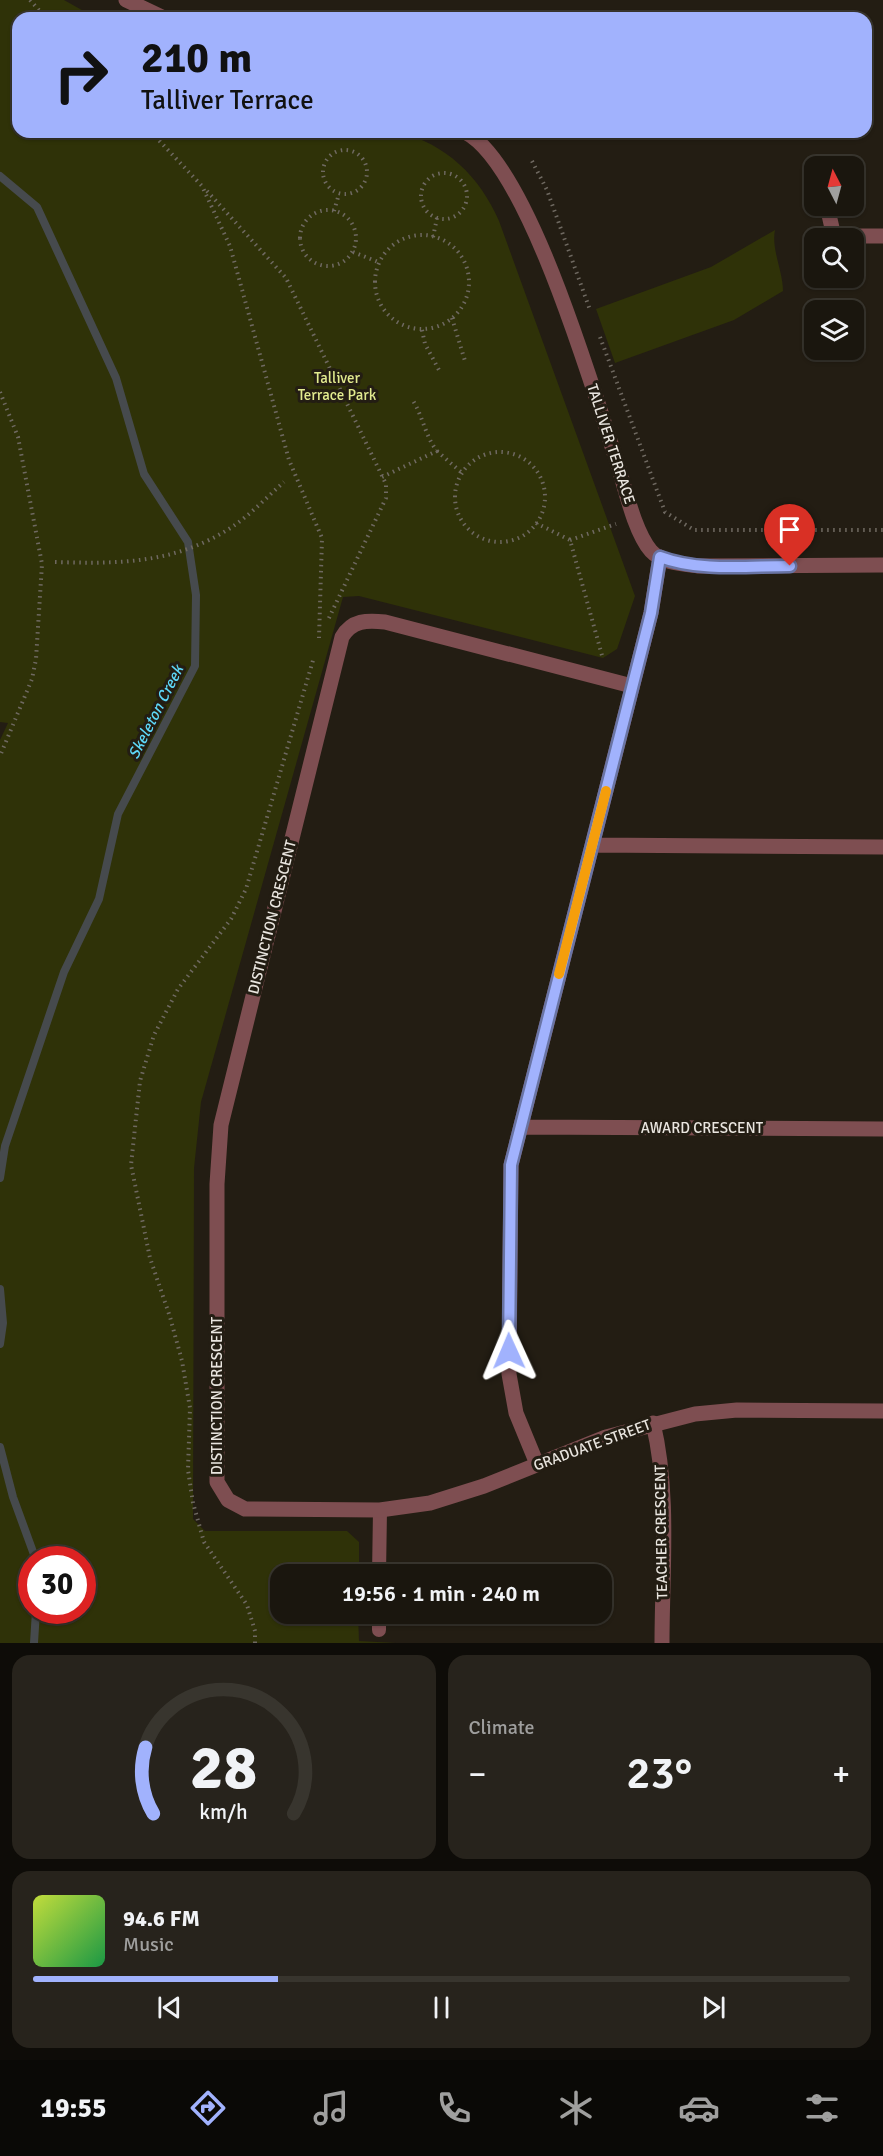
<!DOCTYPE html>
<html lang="en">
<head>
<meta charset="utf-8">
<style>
	:root { --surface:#1a160e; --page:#27231c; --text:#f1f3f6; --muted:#9f9f9e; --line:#38352e; --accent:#a1b2fd }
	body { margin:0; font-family:Signika,sans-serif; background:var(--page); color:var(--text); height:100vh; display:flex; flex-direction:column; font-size:22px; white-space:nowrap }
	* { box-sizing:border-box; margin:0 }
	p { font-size:20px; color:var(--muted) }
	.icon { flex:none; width:33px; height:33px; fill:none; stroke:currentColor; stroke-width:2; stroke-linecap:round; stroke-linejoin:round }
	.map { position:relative; height:1643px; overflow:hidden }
	.side { display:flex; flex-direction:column; gap:12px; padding:12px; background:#0e0c08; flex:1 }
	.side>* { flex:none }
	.top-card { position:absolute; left:12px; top:12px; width:860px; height:126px; border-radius:18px; box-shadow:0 2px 4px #0004,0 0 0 2px var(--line); background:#a1b2fd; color:#111; overflow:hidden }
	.needle { width:39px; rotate:354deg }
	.controls { position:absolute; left:804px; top:156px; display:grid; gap:12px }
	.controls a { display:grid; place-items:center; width:60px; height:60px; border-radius:12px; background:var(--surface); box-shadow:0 2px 4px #0004,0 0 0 2px var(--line); font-size:30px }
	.speed { position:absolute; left:18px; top:1546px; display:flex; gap:12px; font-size:30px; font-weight:700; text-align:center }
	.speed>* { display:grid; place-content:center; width:78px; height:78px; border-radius:50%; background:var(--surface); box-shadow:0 2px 4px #0004,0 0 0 2px var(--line); line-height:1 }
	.speed .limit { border:9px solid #d22; background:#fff; color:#111 }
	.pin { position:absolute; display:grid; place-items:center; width:51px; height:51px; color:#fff; margin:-62px -26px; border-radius:50% 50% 50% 0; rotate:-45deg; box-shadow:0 0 6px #0007 }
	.pin .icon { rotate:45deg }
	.me { position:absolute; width:66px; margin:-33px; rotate:359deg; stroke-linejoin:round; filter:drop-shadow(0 0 4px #0008) }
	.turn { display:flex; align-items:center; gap:21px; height:126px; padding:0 30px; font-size:27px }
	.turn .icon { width:78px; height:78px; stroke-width:2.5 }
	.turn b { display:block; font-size:42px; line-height:51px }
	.big { font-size:45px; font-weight:600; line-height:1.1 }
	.side .tile { flex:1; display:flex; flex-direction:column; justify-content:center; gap:9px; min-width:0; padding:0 21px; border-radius:18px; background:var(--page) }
	.side .dial { align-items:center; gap:0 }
	.dial svg { height:156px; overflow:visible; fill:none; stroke:var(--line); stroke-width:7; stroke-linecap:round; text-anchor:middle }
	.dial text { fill:var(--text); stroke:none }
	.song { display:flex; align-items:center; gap:18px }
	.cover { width:72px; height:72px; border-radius:9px; background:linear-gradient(135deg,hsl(70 70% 55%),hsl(140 70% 35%)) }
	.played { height:6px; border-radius:3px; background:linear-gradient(90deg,var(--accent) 30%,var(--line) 30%) }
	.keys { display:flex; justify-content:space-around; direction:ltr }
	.heat { display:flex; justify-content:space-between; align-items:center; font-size:33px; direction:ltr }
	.side .tiles { flex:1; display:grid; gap:12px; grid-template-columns:1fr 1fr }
	.tile:last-child { grid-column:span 2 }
	.trip { position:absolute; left:270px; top:1564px; width:342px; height:60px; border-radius:18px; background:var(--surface); box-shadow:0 2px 4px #0004,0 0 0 2px var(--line); font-weight:600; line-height:60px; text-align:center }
	.dock { display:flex; height:96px; justify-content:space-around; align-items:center; background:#0a0906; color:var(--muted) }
	.dock .icon { width:42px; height:42px }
	.dock .active { color:var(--accent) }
	.dock b { font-size:27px; color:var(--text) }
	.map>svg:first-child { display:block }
	.green { fill:#2f3208; fill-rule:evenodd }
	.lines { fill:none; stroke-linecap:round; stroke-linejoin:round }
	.stream { stroke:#464a4d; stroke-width:8 }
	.path { stroke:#6f6961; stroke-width:4; stroke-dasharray:1.5 4.5; stroke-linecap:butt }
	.service { stroke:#7e4e51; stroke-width:14 }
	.minor { stroke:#7e4e51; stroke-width:15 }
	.route-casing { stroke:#6974a4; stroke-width:15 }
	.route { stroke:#a1b2fd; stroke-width:10 }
	.slow { stroke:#f59e0b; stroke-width:10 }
	.labels { text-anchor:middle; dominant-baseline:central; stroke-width:6; stroke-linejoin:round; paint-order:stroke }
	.park-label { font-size:15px; fill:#e2eb8f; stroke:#231d13 }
	.street-label { font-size:15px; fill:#e9e5df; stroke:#231d13 }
	.water-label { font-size:16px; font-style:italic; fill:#5ed7f7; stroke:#231d13 }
</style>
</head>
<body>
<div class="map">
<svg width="883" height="1643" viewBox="0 0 883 1643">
	<rect width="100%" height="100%" fill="#231d13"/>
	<path class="green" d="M0,0H64L96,18H18V132H397C446,143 480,177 499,221L635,596L617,649L603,658L359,596L343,597L201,1102L194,1168L193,1519L205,1531H347L359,1542V1575H280V1614H358L359,1641L396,1643H0V740L8,723L0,722ZM32,1560H82V1611H32Z
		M775,230C771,249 783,271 783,291L734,320L615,363L596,309L711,267Z"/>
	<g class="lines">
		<path class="stream" d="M0,176L37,207L116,378L144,474L188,542L196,595L195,666L118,814L99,899L64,972L5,1146L0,1178
			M0,1289L3,1323L0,1344
			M0,1447L13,1497L36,1560
			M34,1643L36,1611"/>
		<path class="path" d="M30,0L46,18
			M151,132L202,186L230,246L289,460L322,538L319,638
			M323 172a22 22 0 1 1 44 0a22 22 0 1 1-44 0Z
			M532,161L547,190L590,310
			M421 196a23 23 0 1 1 46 0a23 23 0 1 1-46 0Z
			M207,191L286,278L386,484V498L328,620
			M300 238a28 28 0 1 1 56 0a28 28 0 1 1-56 0Z
			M334,211L339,194
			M375 282a47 47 0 1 1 94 0a47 47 0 1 1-94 0Z
			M433,237L437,218
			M353,252L378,262
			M452,318L465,361
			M422,330L425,344L439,370
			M600,337L665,512L694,530H883
			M0,392L18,437L42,564L36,659L32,679L0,756
			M437,451L462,473
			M455 497a45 45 0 1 1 90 0a45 45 0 1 1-90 0Z
			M382,477L437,451C425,436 423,416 412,399
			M536,523L570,540L603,659
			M570,540L616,524
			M55,562C119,564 175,564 232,527C250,515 267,497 284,482
			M255,1643V1631L247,1605L204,1542L193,1503L188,1470L190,1408L182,1361L170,1317L150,1258L131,1165L140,1081L154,1035L178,989L231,919L246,889L314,657"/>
		<path class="service" d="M379,1575L380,1510
			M379,1630V1614"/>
		<path class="minor" d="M126,0L164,18
			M465,132C528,164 593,390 617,462C625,487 634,531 651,551C662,563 682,564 698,566L883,565
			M827,206L832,228L831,238
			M831,236H883
			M632,686L385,622C367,620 352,620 342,637L221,1125L217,1184V1482L228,1500L245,1509L380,1510L430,1503L484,1486L606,1437L695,1414L737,1410L883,1411
			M592,845L883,847
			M521,1127L883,1129
			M653,1423C670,1493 662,1571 662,1643
			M537,1464L516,1413L509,1374L511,1165L651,613L660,557"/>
	</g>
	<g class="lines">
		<defs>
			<path id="route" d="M509,1351L511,1165L651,613L660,557C700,572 748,566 790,566"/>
		</defs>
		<use href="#route" class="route-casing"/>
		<use href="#route" class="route"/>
		<path class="slow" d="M559,974L606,791"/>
	</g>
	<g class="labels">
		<g class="park-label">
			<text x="337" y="378">Talliver<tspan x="337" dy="17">Terrace Park</tspan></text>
		</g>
		<g class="street-label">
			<text transform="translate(611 444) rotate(72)">TALLIVER TERRACE</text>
			<text transform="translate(272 917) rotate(-76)">DISTINCTION CRESCENT</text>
			<text x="702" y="1128">AWARD CRESCENT</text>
			<text transform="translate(217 1396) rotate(-90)">DISTINCTION CRESCENT</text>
			<text transform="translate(592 1445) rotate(-20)">GRADUATE STREET</text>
			<text transform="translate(661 1532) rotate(-91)">TEACHER CRESCENT</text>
		</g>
		<g class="water-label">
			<text transform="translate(156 712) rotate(-63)">Skeleton Creek</text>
		</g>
	</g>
</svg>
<div class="controls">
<a><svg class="needle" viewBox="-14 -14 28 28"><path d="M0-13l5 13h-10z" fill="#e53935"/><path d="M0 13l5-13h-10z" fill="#9f9f9e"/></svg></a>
<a><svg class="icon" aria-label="search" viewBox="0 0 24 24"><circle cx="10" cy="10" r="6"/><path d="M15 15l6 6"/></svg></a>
<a><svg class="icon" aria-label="layers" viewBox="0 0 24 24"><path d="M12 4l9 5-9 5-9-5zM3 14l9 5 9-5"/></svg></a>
</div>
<div class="speed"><div class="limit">30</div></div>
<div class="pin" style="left:790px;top:566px;background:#d93025"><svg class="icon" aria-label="arrive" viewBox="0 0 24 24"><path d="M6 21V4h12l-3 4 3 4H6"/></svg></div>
<svg class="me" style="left:509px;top:1351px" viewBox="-20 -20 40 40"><path d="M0-17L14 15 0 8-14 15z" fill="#a1b2fd" stroke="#fff" stroke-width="4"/></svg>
<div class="trip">19:56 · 1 min · 240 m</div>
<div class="top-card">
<div class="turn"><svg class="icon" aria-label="right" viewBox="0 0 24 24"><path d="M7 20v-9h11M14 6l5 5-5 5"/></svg><div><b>210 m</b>Talliver Terrace</div></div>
</div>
</div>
<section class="side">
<div class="tiles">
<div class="tile dial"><svg viewBox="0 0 100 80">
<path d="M14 69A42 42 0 1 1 86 69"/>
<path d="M14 69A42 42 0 0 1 10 35" stroke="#a1b2fd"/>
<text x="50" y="56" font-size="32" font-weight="700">28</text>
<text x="50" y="72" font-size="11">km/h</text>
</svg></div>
<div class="tile"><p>Climate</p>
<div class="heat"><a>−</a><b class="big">23°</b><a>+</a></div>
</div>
<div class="tile">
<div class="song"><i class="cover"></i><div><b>94.6 FM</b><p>Music</p></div></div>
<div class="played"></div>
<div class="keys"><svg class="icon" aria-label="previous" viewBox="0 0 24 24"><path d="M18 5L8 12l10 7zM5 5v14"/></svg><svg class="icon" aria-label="pause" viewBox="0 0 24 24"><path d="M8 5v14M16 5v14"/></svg><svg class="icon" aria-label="next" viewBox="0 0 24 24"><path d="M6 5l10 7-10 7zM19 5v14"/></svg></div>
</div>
</div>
</section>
<nav class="dock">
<b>19:55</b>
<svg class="icon active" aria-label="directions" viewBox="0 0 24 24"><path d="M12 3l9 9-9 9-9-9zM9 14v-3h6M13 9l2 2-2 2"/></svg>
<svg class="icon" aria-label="music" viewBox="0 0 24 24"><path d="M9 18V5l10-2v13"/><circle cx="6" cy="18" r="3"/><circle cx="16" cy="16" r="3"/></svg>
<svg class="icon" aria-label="phone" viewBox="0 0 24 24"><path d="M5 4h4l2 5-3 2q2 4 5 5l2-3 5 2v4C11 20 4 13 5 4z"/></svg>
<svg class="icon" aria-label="climate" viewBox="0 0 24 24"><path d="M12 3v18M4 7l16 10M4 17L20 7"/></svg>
<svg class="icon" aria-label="car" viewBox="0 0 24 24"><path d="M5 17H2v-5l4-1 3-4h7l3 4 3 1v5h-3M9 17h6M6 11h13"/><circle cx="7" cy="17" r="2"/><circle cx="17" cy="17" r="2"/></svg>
<svg class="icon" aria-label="filters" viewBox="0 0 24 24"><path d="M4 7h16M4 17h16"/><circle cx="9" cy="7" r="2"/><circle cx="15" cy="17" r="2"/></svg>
</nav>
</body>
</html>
